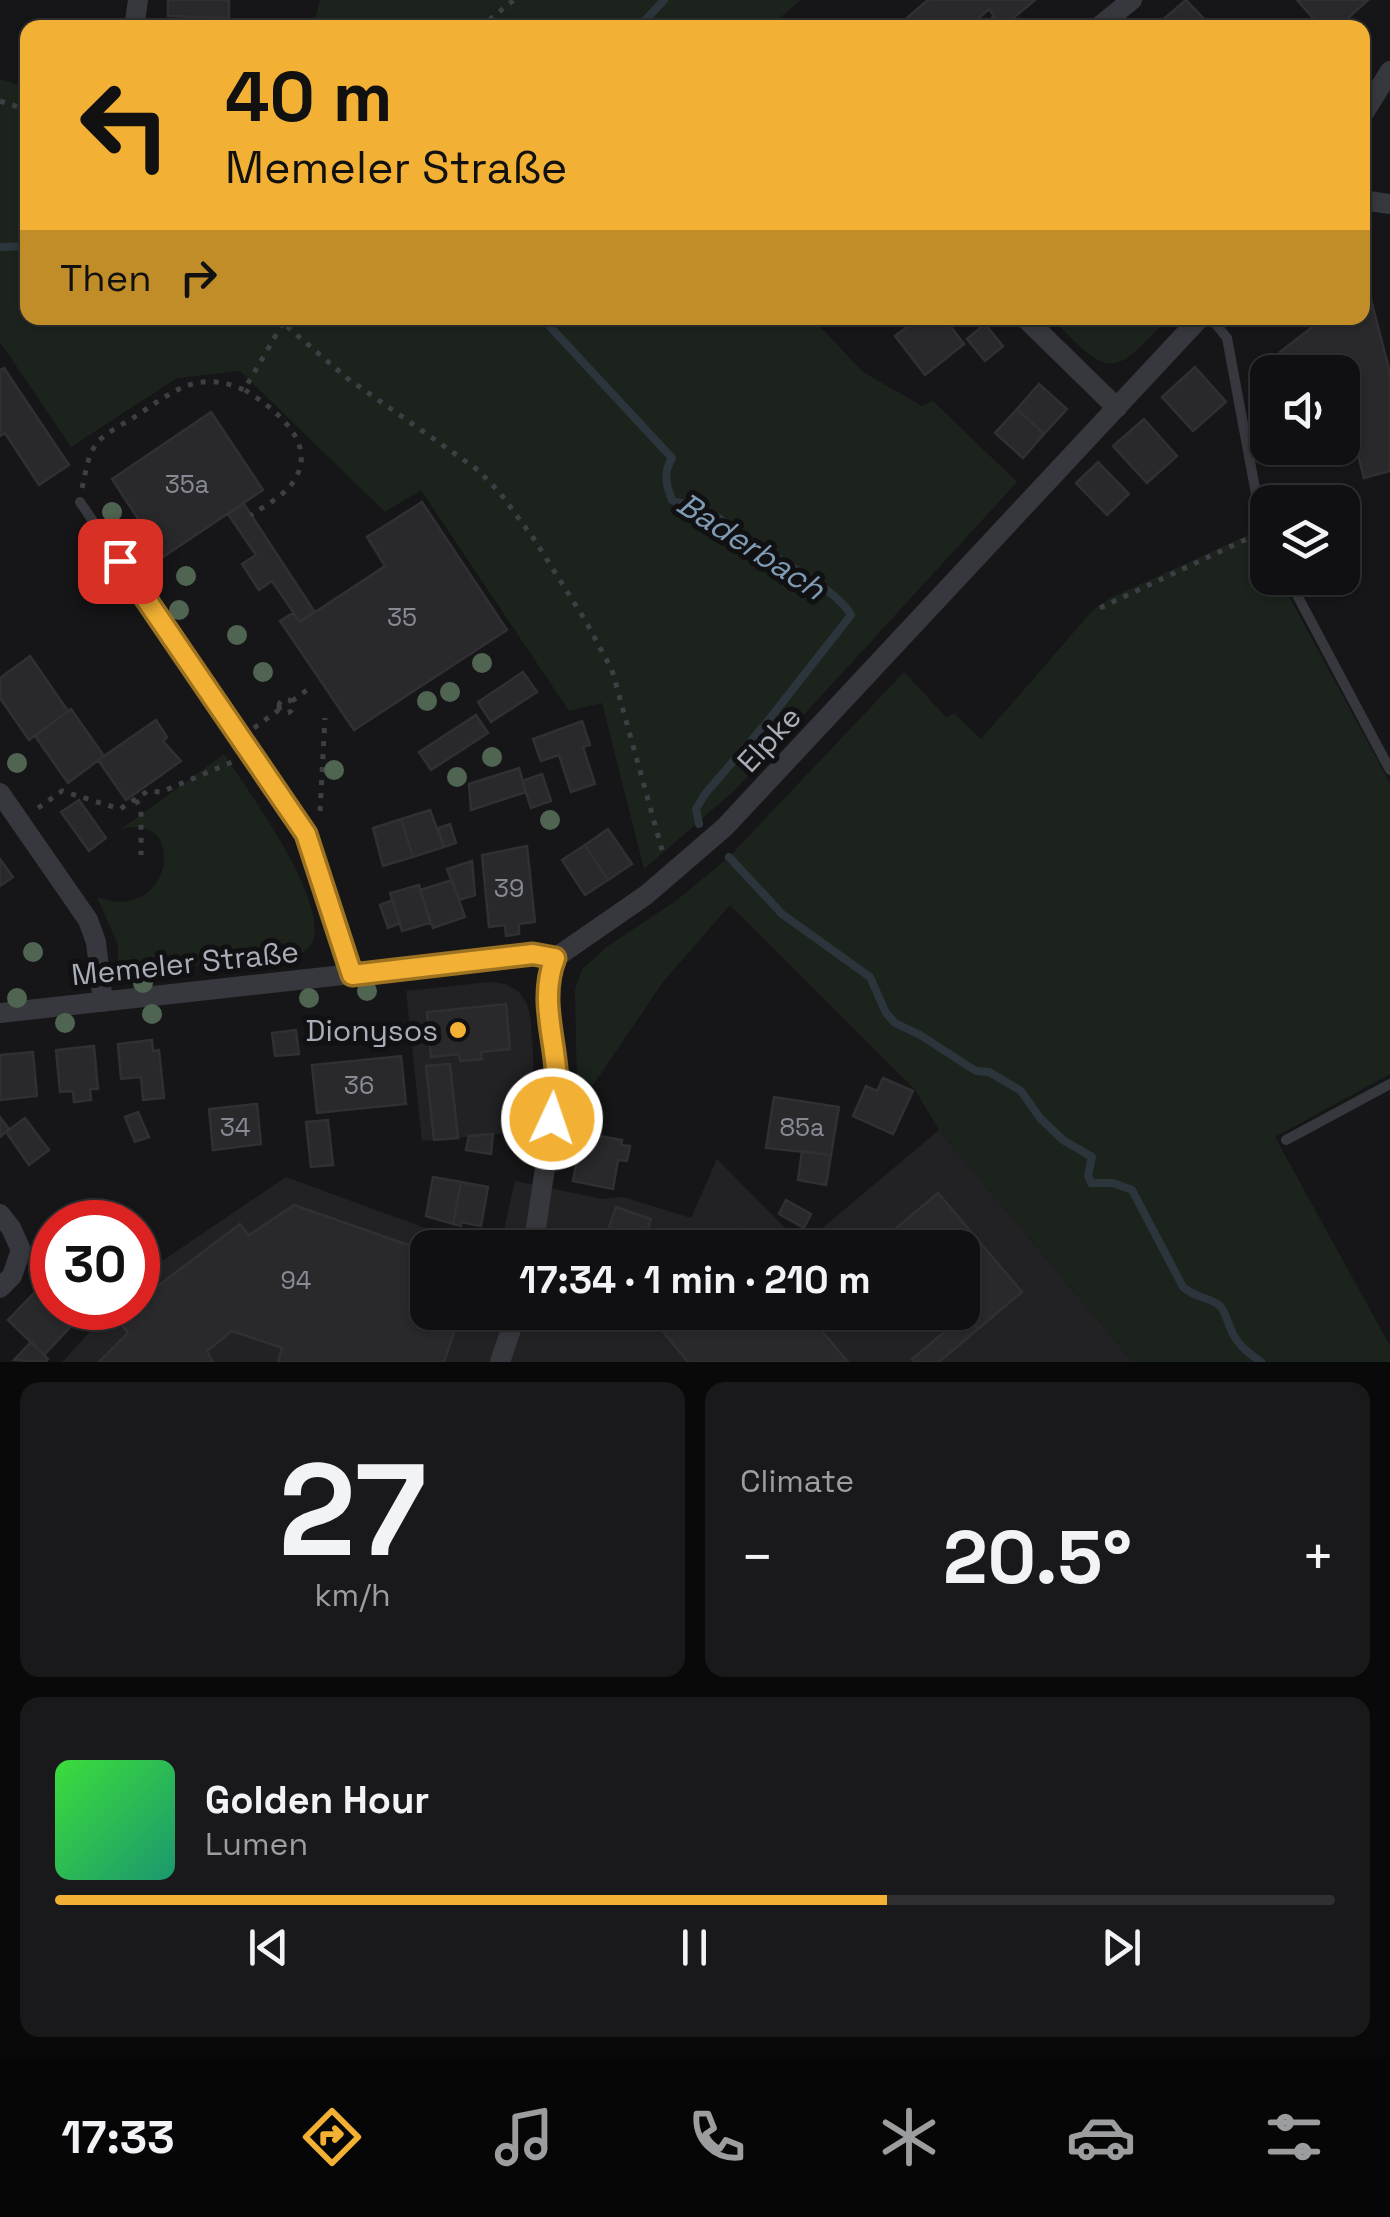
<!DOCTYPE html>
<html lang="en">
<head>
<meta charset="utf-8">
<style>
	:root { --surface:#101012; --page:#19191b; --text:#f1f3f6; --muted:#9c9d9f; --line:#303032; --accent:#f2b134 }
	body { margin:0; font-family:"Space Grotesk",sans-serif; background:var(--page); color:var(--text); height:100vh; display:flex; flex-direction:column; font-size:38px; white-space:nowrap }
	* { box-sizing:border-box; margin:0 }
	p { font-size:32px; color:var(--muted) }
	.icon { flex:none; width:55px; height:55px; fill:none; stroke:currentColor; stroke-width:2; stroke-linecap:round; stroke-linejoin:round }
	.map { position:relative; height:1362px; overflow:hidden }
	.details { display:flex; flex-direction:column; gap:20px; padding:20px; background:#09090a; flex:1 }
	.details>* { flex:none }
	.hud { position:absolute; left:20px; top:20px; width:1350px; height:305px; border-radius:20px; box-shadow:0 2px 8px #0004,0 0 0 2px var(--line); background:#f2b134; color:#111; overflow:hidden }
	.controls { position:absolute; left:1250px; top:355px; display:grid; gap:20px }
	.controls a { display:grid; place-items:center; width:110px; height:110px; border-radius:20px; background:var(--surface); box-shadow:0 2px 8px #0004,0 0 0 2px var(--line); font-size:50px }
	.speed { position:absolute; left:30px; top:1200px; display:flex; gap:20px; font-size:50px; font-weight:700; text-align:center }
	.speed>* { display:grid; place-content:center; width:130px; height:130px; border-radius:50%; background:var(--surface); box-shadow:0 2px 8px #0004,0 0 0 2px var(--line); line-height:1 }
	.speed .limit { border:15px solid #d22; background:#fff; color:#111 }
	.pin { position:absolute; display:grid; place-items:center; width:85px; height:85px; color:#fff; margin:-42px; border-radius:20px; box-shadow:0 5px 15px #0006 }
	.me { position:absolute; width:110px; margin:-55px; rotate:3deg; stroke-linejoin:round; filter:drop-shadow(0 0 8px #0008) }
	.turn { display:flex; align-items:center; gap:35px; height:210px; padding:0 40px; font-size:45px }
	.turn .icon { width:130px; height:130px; stroke-width:2.5 }
	.turn b { display:block; font-size:70px; line-height:85px }
	.then { display:flex; align-items:center; height:95px; padding:0 40px; background:#0003; gap:20px; font-size:38px }
	.big { font-size:75px; font-weight:800; line-height:1.1 }
	.details .card { flex:1; display:flex; flex-direction:column; justify-content:center; gap:15px; min-width:0; padding:0 35px; border-radius:20px; background:var(--page) }
	.details .dial { align-items:center; gap:0 }
	.dial b { font-size:130px; line-height:1 }
	.song { display:flex; align-items:center; gap:30px }
	.cover { width:120px; height:120px; border-radius:15px; background:linear-gradient(135deg,hsl(120 70% 55%),hsl(160 70% 35%)) }
	.played { height:10px; border-radius:5px; background:linear-gradient(90deg,var(--accent) 65%,var(--line) 65%) }
	.keys { display:flex; justify-content:space-around; direction:ltr }
	.heat { display:flex; justify-content:space-between; align-items:center; font-size:55px; direction:ltr }
	.details .tiles { flex:1; display:grid; gap:20px; grid-template-columns:1fr 1fr }
	.card:last-child { grid-column:span 2 }
	.trip { position:absolute; left:410px; top:1230px; width:570px; height:100px; border-radius:20px; background:var(--surface); box-shadow:0 2px 8px #0004,0 0 0 2px var(--line); font-weight:800; line-height:100px; text-align:center }
	.menu { display:flex; height:160px; justify-content:space-around; align-items:center; background:#060607; color:var(--muted) }
	.menu .icon { width:70px; height:70px }
	.menu .on { color:var(--accent) }
	.menu b { font-size:45px; color:var(--text) }
	.map>svg:first-child { display:block }
	.built { fill:#222225 }
	.green { fill:#1c231d }
	.lines { fill:none; stroke-linecap:round; stroke-linejoin:round }
	.stream { stroke:#2c353c; stroke-width:8 }
	.building { fill:#29292c; stroke:#303034; stroke-width:2.5 }
	.path { stroke:#3d3f44; stroke-width:5; stroke-dasharray:5 8; stroke-linecap:butt }
	.lane { stroke:#37383d; stroke-width:10 }
	.street { stroke:#37383d; stroke-width:20 }
	.tree { fill:#506452 }
	.route-casing { stroke:#9d7322; stroke-width:25 }
	.route { stroke:#f2b134; stroke-width:18 }
	.poi-dot { fill:#f2b134; stroke:#111113; stroke-width:4 }
	.labels { text-anchor:middle; dominant-baseline:central; stroke-width:10; stroke-linejoin:round; paint-order:stroke }
	.number-label { font-size:25px; fill:#888b94 }
	.street-label { font-size:30px; fill:#a8adb8; stroke:#111113 }
	.poi-label { font-size:30px; fill:#a8adb8; stroke:#111113; text-anchor:end }
	.water-label { font-size:32px; font-style:italic; fill:#7f9bb3; stroke:#111113 }
</style>
</head>
<body>
<div class="map">
<svg width="1390" height="1362" viewBox="0 0 1390 1362">
	<rect width="100%" height="100%" fill="#161618"/>
	<path class="built" d="M489,982L505,984L518,991L527,1004L531,1020L534,1076L521,1132L422,1141L406,991Z
		M939,1130L1133,1362H62L101,1320L91,1308H138V1254L145,1248L159,1263L286,1177L477,1247L428,1248V1312H962V1248L500,1247L515,1181L602,1199L623,1197L691,1218L717,1159L802,1245Z"/>
	<path class="green" d="M320,0H801L769,27H313Z
		M0,79L27,87L28,318H812L863,372L922,406L933,401L1017,482L734,791L644,869L602,703L569,711L421,490L385,512L240,371L177,378L71,447L0,342Z
		M1051,318H1168C1112,380 1109,377 1051,318Z
		M1255,532L1267,555L1268,578H1279L1390,783V1074L1275,1137L1390,1346V1362H1133L939,1130L915,1090L730,905L663,982L589,1091L577,1084L575,990L582,969L608,946L677,900L729,857L904,672L947,718L954,713L981,739L1093,610L1110,598Z
		M224,754C249,792 323,893 314,937C312,946 306,950 299,955L133,972L118,962V945L97,897C104,899 113,902 120,902C180,899 178,810 120,830Z"/>
	<g class="lines">
		<path class="stream" d="M638,28L664,0
			M0,247L28,246
			M542,318L672,458C663,473 666,485 672,500C682,505 693,504 702,508C719,515 733,531 748,540C775,558 836,588 851,615L767,722L705,794L696,809L699,824
			M729,857L782,914L870,977L886,1013L895,1023L920,1035L976,1071L989,1072L1021,1091L1040,1118L1063,1140L1092,1157L1088,1175L1091,1183H1113L1132,1190L1183,1287C1195,1298 1209,1297 1219,1305C1226,1311 1228,1325 1233,1334C1239,1346 1250,1354 1261,1362"/>
	</g>
	<path class="building" d="M168,0H229V18L168,16Z
		M928,0H1035L1001,28H980L994,16L989,9L967,28H895Z
		M1186,0L1205,20L1196,28H1153Z
		M1297,0H1368L1337,28H1322Z
		M1362,281L1367,284L1390,373V471L1364,478L1348,416L1342,418V372H1285L1280,352L1324,318H1362Z
		M919,318H954L948,323L964,344L925,375L895,336Z
		M985,324L1003,346L985,361L967,339Z
		M1195,367L1226,402L1193,431L1162,397Z
		M4,368L69,465L39,485L5,433L0,436V370Z
		M1039,384L1067,409L1044,434L1017,409Z
		M1017,409L1044,434L1023,458L995,433Z
		M211,412L263,490L163,557L112,479Z
		M1144,419L1177,456L1147,483L1113,446Z
		M1098,462L1129,494L1107,515L1076,483Z
		M422,502L507,630L354,730L280,621L293,613L300,622L385,566L367,537Z
		M244,504L314,611L300,622L272,581L259,590L242,564L256,555L228,514Z
		M30,656L68,711L29,740L0,698V678Z
		M523,672L537,692L491,722L478,702Z
		M71,709L104,756L68,783L35,736Z
		M476,715L488,733L431,770L419,752Z
		M156,720L167,737L163,741L181,761L126,800L98,760Z
		M582,721L590,745L583,747L595,784L571,792L559,755L541,761L533,739Z
		M519,768L526,792L471,810L469,784Z
		M542,774L551,801L531,808L522,781Z
		M79,800L106,838L89,851L61,812Z
		M430,810L444,847L413,857L401,819Z
		M401,819L413,857L383,866L373,828Z
		M450,824L456,843L444,847L438,828Z
		M608,829L632,864L608,880L585,845Z
		M585,845L608,880L585,895L562,860Z
		M527,846L535,922L519,924V934L506,936L505,925L489,927L482,855Z
		M0,859L13,877L0,886Z
		M472,861L475,895L459,900L447,869Z
		M452,880L465,917L433,928L420,890Z
		M419,885L430,923L402,931L390,893Z
		M393,900L400,923L388,928L380,905Z
		M506,1004L510,1049L481,1052L482,1059L460,1061L459,1054L431,1057L427,1012Z
		M296,1030L299,1054L275,1056L272,1033Z
		M152,1040L153,1051L159,1050L164,1098L143,1100L141,1077L121,1079L118,1044Z
		M94,1046L98,1089H90L91,1100L74,1102L73,1091L60,1092L56,1050Z
		M33,1052L37,1096L0,1100V1055Z
		M401,1056L406,1104L317,1113L312,1065Z
		M450,1064L458,1138L434,1140L426,1066Z
		M883,1078L913,1091L893,1134L853,1116L866,1086L877,1091Z
		M774,1097L839,1107L831,1155L766,1148Z
		M257,1104L261,1144L213,1150L209,1109Z
		M138,1112L149,1137L135,1142L125,1117Z
		M0,1117L9,1129L0,1137Z
		M25,1118L49,1150L29,1165L6,1132Z
		M328,1120L333,1165L311,1167L306,1122Z
		M582,1133L622,1140L621,1145L630,1146L627,1161L618,1160L613,1189L573,1181Z
		M493,1134L491,1154L466,1150L469,1136Z
		M802,1151L831,1155L826,1185L798,1180Z
		M433,1177L461,1182L453,1224L426,1216Z
		M461,1182L488,1187L481,1226L461,1222V1226L453,1224Z
		M938,1193L1022,1292L978,1329L962,1311V1248H909L894,1230Z
		M786,1200L811,1214L804,1228L779,1214Z
		M294,1205L420,1249L414,1267L428,1271V1312H461L444,1362H278L282,1348L232,1331L207,1351L213,1362H99L128,1333L111,1311L115,1308H138V1301L240,1224L249,1235Z
		M616,1207L651,1219L642,1248H602Z
		M737,1229L752,1248H715Z
		M38,1289L52,1303V1308H58L74,1323L44,1355L8,1320Z
		M962,1311L978,1329L939,1362H914L912,1359L959,1320L954,1314Z
		M591,1312H620L617,1321Z
		M647,1312H806L848,1362H688Z
		M31,1342L48,1359L46,1362L14,1360Z"/>
	<g class="lines">
		<path class="path" d="M479,28L514,0
			M0,101L28,110
			M277,318L347,378L478,470L500,493L534,539L585,620L612,670L662,850
			M245,390C273,408 318,441 295,479C286,495 266,505 251,515
			M82,488C86,472 87,456 97,443C106,432 124,424 136,416C174,391 198,369 244,390L283,323
			M1100,608L1253,536
			M279 706a7 7 0 1 1 14 0a7 7 0 1 1-14 0Z
			M292,701L307,690
			M254,728L280,709
			M136,800L141,810V855
			M38,808L62,791L120,809L148,791L161,792L237,760
			M320,811L325,718"/>
		<path class="lane" d="M1211,318L1227,338L1259,510L1268,535
			M80,502L306,835L351,974
			M1288,578L1390,770
			M1286,1140L1390,1084"/>
		<path class="street" d="M134,28L138,0
			M1097,28L1132,0
			M1362,116L1390,71
			M1362,200L1390,204
			M1025,318L1117,408
			M0,793L88,920L96,942L103,1002
			M0,1013L533,954L555,958
			M0,1214L11,1228L21,1250L12,1276L0,1288
			M533,1248L557,1087L547,997L548,975L555,958L646,895L725,827L1200,318
			M500,1362L517,1312"/>
	</g>
	<g class="tree">
		<circle cx="112" cy="512" r="10"/>
		<circle cx="186" cy="576" r="10"/>
		<circle cx="179" cy="610" r="10"/>
		<circle cx="237" cy="635" r="10"/>
		<circle cx="482" cy="663" r="10"/>
		<circle cx="263" cy="672" r="10"/>
		<circle cx="450" cy="692" r="10"/>
		<circle cx="427" cy="701" r="10"/>
		<circle cx="492" cy="757" r="10"/>
		<circle cx="17" cy="763" r="10"/>
		<circle cx="334" cy="770" r="10"/>
		<circle cx="457" cy="777" r="10"/>
		<circle cx="550" cy="820" r="10"/>
		<circle cx="33" cy="952" r="10"/>
		<circle cx="143" cy="983" r="10"/>
		<circle cx="367" cy="991" r="10"/>
		<circle cx="17" cy="998" r="10"/>
		<circle cx="309" cy="998" r="10"/>
		<circle cx="152" cy="1014" r="10"/>
		<circle cx="65" cy="1023" r="10"/>
	</g>
	<g class="lines">
		<defs>
			<path id="route" d="M120,561L306,834L352,975L533,954L555,958C538,1001 557,1042 557,1086C557,1097 554,1108 552,1119"/>
		</defs>
		<use href="#route" class="route-casing"/>
		<use href="#route" class="route"/>
	</g>
	<circle class="poi-dot" cx="458" cy="1030" r="10"/>
	<g class="labels">
		<g class="number-label">
			<text x="187" y="484">35a</text>
			<text x="402" y="617">35</text>
			<text x="509" y="888">39</text>
			<text x="359" y="1085">36</text>
			<text x="235" y="1127">34</text>
			<text x="802" y="1127">85a</text>
			<text x="296" y="1280">94</text>
		</g>
		<g class="street-label">
			<text transform="translate(769 739) rotate(-47)">Elpke</text>
			<text transform="translate(185 963) rotate(-6)">Memeler Straße</text>
		</g>
		<g class="poi-label">
			<text x="438" y="1030">Dionysos</text>
		</g>
		<g class="water-label">
			<text transform="translate(751 546) rotate(33)">Baderbach</text>
		</g>
	</g>
</svg>
<div class="controls">
<a><svg class="icon" aria-label="sound" viewBox="0 0 24 24"><path d="M4 9h4l5-4v14l-5-4H4zM17 9q2 3 0 6"/></svg></a>
<a><svg class="icon" aria-label="layers" viewBox="0 0 24 24"><path d="M12 4l9 5-9 5-9-5zM3 14l9 5 9-5"/></svg></a>
</div>
<div class="speed"><div class="limit">30</div></div>
<div class="pin" style="left:120px;top:561px;background:#d93025"><svg class="icon" aria-label="arrive" viewBox="0 0 24 24"><path d="M6 21V4h12l-3 4 3 4H6"/></svg></div>
<svg class="me" style="left:552px;top:1119px" viewBox="-20 -20 40 40"><circle r="17" fill="#f2b134" stroke="#fff" stroke-width="3"/><path d="M0-11L8 9 0 5-8 9z" fill="#fff"/></svg>
<div class="trip">17:34 · 1 min · 210 m</div>
<div class="hud">
<div class="turn"><svg class="icon" aria-label="left" viewBox="0 0 24 24"><path d="M17 20v-9H6M10 6l-5 5 5 5"/></svg><div><b>40 m</b>Memeler Straße</div></div>
<div class="then">Then<svg class="icon" aria-label="right" viewBox="0 0 24 24"><path d="M7 20v-9h11M14 6l5 5-5 5"/></svg></div>
</div>
</div>
<section class="details">
<div class="tiles">
<div class="card dial"><b>27</b><p>km/h</p></div>
<div class="card"><p>Climate</p>
<div class="heat"><a>−</a><b class="big">20.5°</b><a>+</a></div>
</div>
<div class="card">
<div class="song"><i class="cover"></i><div><b>Golden Hour</b><p>Lumen</p></div></div>
<div class="played"></div>
<div class="keys"><svg class="icon" aria-label="previous" viewBox="0 0 24 24"><path d="M18 5L8 12l10 7zM5 5v14"/></svg><svg class="icon" aria-label="pause" viewBox="0 0 24 24"><path d="M8 5v14M16 5v14"/></svg><svg class="icon" aria-label="next" viewBox="0 0 24 24"><path d="M6 5l10 7-10 7zM19 5v14"/></svg></div>
</div>
</div>
</section>
<nav class="menu">
<b>17:33</b>
<svg class="icon on" aria-label="directions" viewBox="0 0 24 24"><path d="M12 3l9 9-9 9-9-9zM9 14v-3h6M13 9l2 2-2 2"/></svg>
<svg class="icon" aria-label="music" viewBox="0 0 24 24"><path d="M9 18V5l10-2v13"/><circle cx="6" cy="18" r="3"/><circle cx="16" cy="16" r="3"/></svg>
<svg class="icon" aria-label="phone" viewBox="0 0 24 24"><path d="M5 4h4l2 5-3 2q2 4 5 5l2-3 5 2v4C11 20 4 13 5 4z"/></svg>
<svg class="icon" aria-label="climate" viewBox="0 0 24 24"><path d="M12 3v18M4 7l16 10M4 17L20 7"/></svg>
<svg class="icon" aria-label="car" viewBox="0 0 24 24"><path d="M5 17H2v-5l4-1 3-4h7l3 4 3 1v5h-3M9 17h6M6 11h13"/><circle cx="7" cy="17" r="2"/><circle cx="17" cy="17" r="2"/></svg>
<svg class="icon" aria-label="filters" viewBox="0 0 24 24"><path d="M4 7h16M4 17h16"/><circle cx="9" cy="7" r="2"/><circle cx="15" cy="17" r="2"/></svg>
</nav>
</body>
</html>
